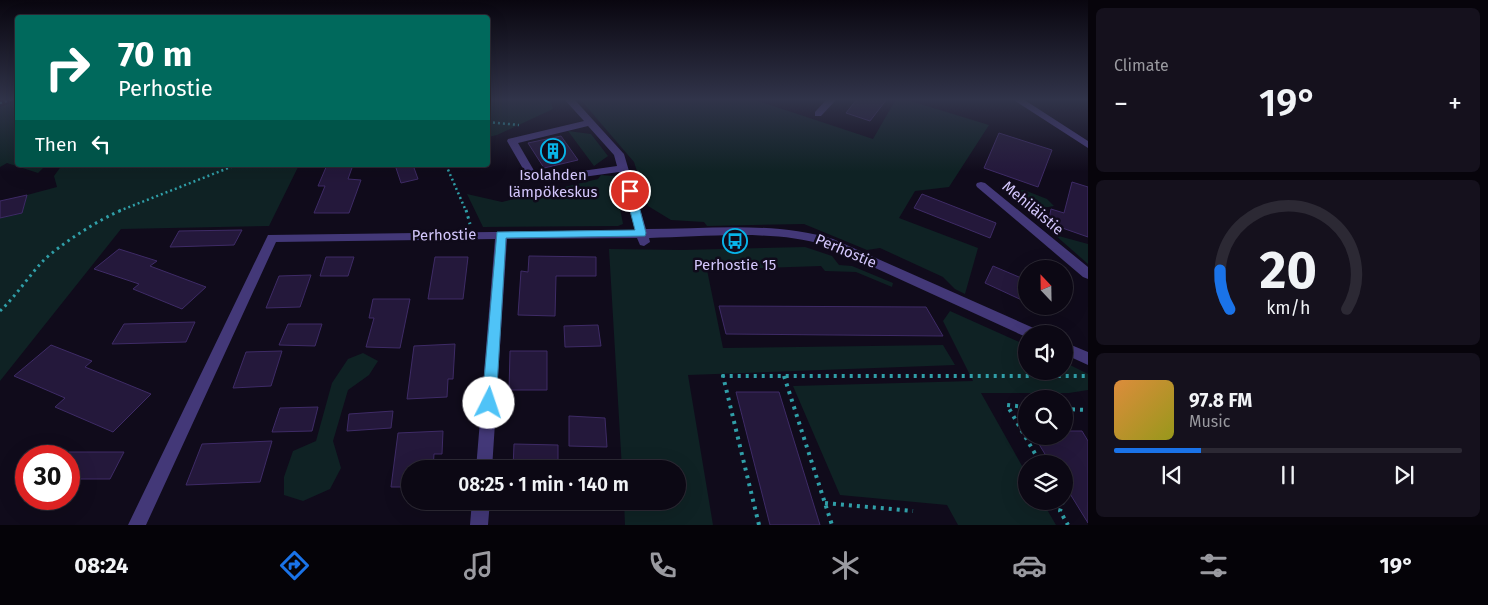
<!DOCTYPE html>
<html lang="en">
<head>
<meta charset="utf-8">
<style>
	:root { --surface:#0c0814; --page:#15111d; --text:#f1f3f6; --muted:#9a9aa0; --line:#2c2934; --accent:#1a73e8 }
	body { margin:0; font-family:"Fira Sans",sans-serif; background:var(--page); color:var(--text); height:100vh; display:flex; flex-direction:column; font-size:19px; white-space:nowrap }
	* { box-sizing:border-box; margin:0 }
	p { font-size:16px; color:var(--muted) }
	.icon { flex:none; width:28px; height:28px; fill:none; stroke:currentColor; stroke-width:2; stroke-linecap:round; stroke-linejoin:round }
	.map { position:relative; flex:1; overflow:hidden }
	.sheet { display:flex; flex-direction:column; gap:8px; padding:8px; background:#07040b; width:400px }
	.sheet>* { flex:none }
	.banner { position:absolute; left:15px; top:15px; width:475px; height:152px; border-radius:5px; box-shadow:0 5px 20px #0002,0 0 0 1px var(--line); background:#00695c; color:#fff; overflow:hidden }
	.needle { width:32px; rotate:338deg }
	.fabs { position:absolute; left:1018px; top:260px; display:grid; gap:10px }
	.fabs a { display:grid; place-items:center; width:55px; height:55px; border-radius:50%; background:var(--surface); box-shadow:0 5px 20px #0002,0 0 0 1px var(--line); font-size:25px }
	.speed { position:absolute; left:15px; top:445px; display:flex; gap:10px; font-size:25px; font-weight:700; text-align:center }
	.speed>* { display:grid; place-content:center; width:65px; height:65px; border-radius:50%; background:var(--surface); box-shadow:0 5px 20px #0002,0 0 0 1px var(--line); line-height:1 }
	.speed .limit { border:8px solid #d22; background:#fff; color:#111 }
	.pin { position:absolute; display:grid; place-items:center; width:42px; height:42px; color:#fff; margin:-21px; border:2px solid #fff; border-radius:50%; box-shadow:0 1px 5px #0007 }
	.me { position:absolute; width:55px; margin:-28px; rotate:4deg; stroke-linejoin:round; filter:drop-shadow(0 0 4px #0008) }
	.turn { display:flex; align-items:center; gap:18px; height:105px; padding:0 20px; font-size:22px }
	.turn .icon { width:65px; height:65px; stroke-width:2.5 }
	.turn b { display:block; font-size:35px; line-height:42px }
	.then { display:flex; align-items:center; height:48px; padding:0 20px; background:#0003; gap:10px; font-size:19px }
	.big { font-size:38px; font-weight:600; line-height:1.1 }
	.sheet .widget { flex:1; display:flex; flex-direction:column; justify-content:center; gap:8px; min-width:0; padding:0 18px; border-radius:8px; background:var(--page) }
	.sheet .dial { align-items:center; gap:0 }
	.dial svg { height:130px; overflow:visible; fill:none; stroke:var(--line); stroke-width:7; stroke-linecap:round; text-anchor:middle }
	.dial text { fill:var(--text); stroke:none }
	.song { display:flex; align-items:center; gap:15px }
	.cover { width:60px; height:60px; border-radius:8px; background:linear-gradient(135deg,hsl(30 70% 55%),hsl(60 70% 35%)) }
	.played { height:5px; border-radius:2px; background:linear-gradient(90deg,var(--accent) 25%,var(--line) 25%) }
	.keys { display:flex; justify-content:space-around; direction:ltr }
	.heat { display:flex; justify-content:space-between; align-items:center; font-size:28px; direction:ltr }
	.trip { position:absolute; left:401px; top:460px; width:285px; height:50px; border-radius:25px; background:var(--surface); box-shadow:0 5px 20px #0002,0 0 0 1px var(--line); font-weight:600; line-height:50px; text-align:center }
	.tabs { display:flex; height:80px; justify-content:space-around; align-items:center; background:#050308; color:var(--muted) }
	.tabs .icon { width:35px; height:35px }
	.tabs .on { color:var(--accent) }
	.tabs b { font-size:22px; color:var(--text) }
	main { display:flex; flex:1; min-height:0 }
	.map>svg:first-child { display:block }
	.green { fill:#0f2224 }
	.building { fill:#24183b; stroke:#3e2b66 }
	.lines { fill:none; stroke-linecap:round; stroke-linejoin:round }
	.path-far2 { stroke:#309fa8; stroke-width:2.5; stroke-dasharray:2 3; stroke-linecap:butt }
	.path-far1 { stroke:#309fa8; stroke-width:3; stroke-dasharray:2.5 4; stroke-linecap:butt }
	.path { stroke:#309fa8; stroke-width:4; stroke-dasharray:3 5; stroke-linecap:butt }
	.minor { fill:#433878; fill-rule:evenodd }
	.route { fill:#4fc3f7; stroke:#337fa1 }
	.labels { text-anchor:middle; dominant-baseline:central; stroke-width:5; stroke-linejoin:round; paint-order:stroke }
	.poi-label { font-size:15px; fill:#d4c7fd; stroke:#100b1b }
	.street-label { font-size:15px; fill:#d4c7fd; stroke:#100b1b }
</style>
</head>
<body>
<main>
<div class="map">
<svg width="1088" height="525" viewBox="0 0 1088 525">
	<rect width="100%" height="100%" fill="#100b1b"/>
	<path class="green" d="M488,99H550L553,109L497,135L488,137Z
		M580,99H752L873,139L896,99H904L989,125L949,187L915,191L899,218L978,248L965,294L955,289L943,277L880,248L867,250L804,224L707,226L704,222L671,220L648,206L634,162Z
		M17,101L18,165H46L38,173L7,163L0,167V107Z
		M568,131L591,134L608,156L594,166Z
		M62,165H299L269,226L121,229L0,381V218L22,213L27,195L57,187L54,176Z
		M601,175L614,176L623,224L618,226L483,227L467,194L502,202L598,179Z
		M1024,190L1047,199L1054,206C1034,211 1022,201 1006,191Z
		M1055,235L1088,244V264Z
		M805,247L832,256L839,265L852,266L893,283L892,287L856,272L825,271L821,266L707,270L723,348L943,345L955,365L688,375L713,525H625L624,501H678V469H622L609,249L682,250Z
		M950,311L1026,345V371H1064V362L1088,374V390L1069,393H981L1026,473V501H1042L1056,525H958L947,505L840,495L793,386L973,381L943,321Z
		M363,353L378,361L369,375L348,390L333,441L341,468L330,489L303,501L284,495V477L293,451L316,441L332,383L348,359Z"/>
	<path class="building" d="M857,99H887L870,121L846,113Z
		M999,133L1052,150L1038,187L984,168Z
		M561,136L578,160L544,168L528,143Z
		M327,165H353L348,179L361,180L349,213H314L325,186H318Z
		M395,165H413L418,179L401,183Z
		M1072,182L1088,187V237L1048,223L1051,209L1064,213Z
		M922,194L996,223L990,238L914,208Z
		M27,195L22,213L0,218V201Z
		M242,230L234,245L170,247L179,231Z
		M119,249L157,261L150,266L206,287L182,309L133,289L139,284L94,269Z
		M529,256L596,257V276H556L555,316L518,315L521,271L528,272Z
		M326,257H354L348,276H320Z
		M435,257H468L463,299H428Z
		M993,266L1026,280V302L985,283Z
		M311,275L300,307L266,308L279,276Z
		M373,299H410L400,348L366,347L374,318H369Z
		M719,306L926,307L943,336L726,334Z
		M195,322L186,342L112,344L124,324Z
		M288,324H322L315,346L279,345Z
		M598,325L601,346L565,347L564,326Z
		M455,344L453,379H448L447,397L407,399L414,346Z
		M51,345L92,361L85,367L151,394L113,432L55,407L65,398L14,376Z
		M282,351L271,386L233,388L246,352Z
		M510,351H547V390H509Z
		M736,392H779L820,525H770Z
		M318,407L312,431L272,432L280,408Z
		M393,411L391,428L347,431L349,414Z
		M569,416L605,418L607,447L569,446Z
		M443,431L442,454H434L433,469H410V487H391L398,433Z
		M1064,431H1082L1088,441V523L1064,484V464H1051L1034,436H1064Z
		M272,441L260,482L186,485L202,444Z
		M514,444L558,445V469H513Z
		M69,452H124L110,479H69Z"/>
	<g class="lines">
		<path class="path-far2" d="M0,103L13,99
			M488,122L519,125
			M446,165L466,211
			M119,211L236,165"/>
		<path class="path-far1" d="M466,210L470,224
			M0,311C16,296 28,277 43,261C59,245 101,218 122,210"/>
		<path class="path" d="M784,376L832,525
			M1026,407L1007,405L1041,464
			M1064,409L1087,410
			M1063,501L1060,511L1068,525
			M825,503L913,511
			M759,525L723,376H1088"/>
		<path class="minor" d="M564,99H574L624,154L646,229C708,229 773,221 833,239L1038,330L1040,334H1026V337L825,245C772,229 704,237 649,238L650,242L644,246L640,245L637,238L507,239L492,469H476L495,239L276,242L146,525H128L268,235L635,230L619,172L554,181L529,179L507,141L508,139L584,121ZM588,126L614,155L617,166L554,175L536,174L518,143Z
			M827,99H837L821,116H815V112Z
			M1012,99H1023L1088,141V148Z
			M981,182L985,183L1088,267V279L1083,277L977,187L976,185L977,183Z
			M1064,342L1088,352V365L1064,354Z
			M472,501H490L488,525H470Z"/>
	</g>
	<linearGradient id="sky" x2="0" y2="1"><stop stop-color="#09060f"/><stop offset="0.58" stop-color="#31344a"/><stop offset="1" stop-color="#31344a" stop-opacity="0"/></linearGradient>
	<rect width="1088" height="172" fill="url(#sky)"/>
	<path class="route" d="M626,188H634L635,191L646,233L645,236L506,238L496,403L494,407L489,409L484,407L482,403L497,232L635,230L625,191Z"/>
	<defs>
		<symbol id="building-ring" viewBox="-11 -11 22 22"><circle r="9.5" fill="#100b1b" stroke="#08b4e8" stroke-width="1.5"/><path d="M-4-6H4V6H1V3H-1V6H-4ZM-2.5-4.3h1.7v1.8h-1.7ZM.8-4.3h1.7v1.8H.8ZM-2.5-1h1.7V.8h-1.7ZM.8-1h1.7V.8H.8Z" fill="#08b4e8"/></symbol>
		<symbol id="bus-ring" viewBox="-11 -11 22 22"><circle r="9.5" fill="#100b1b" stroke="#08b4e8" stroke-width="1.5"/><path d="M-5-6H5V4H4V6H2V4H-2V6H-4V4H-5ZM-3.5-4V0h7V-4ZM-3.5 1.2v1.5H-2V1.2ZM2 1.2v1.5H3.5V1.2Z" fill="#08b4e8"/></symbol>
	</defs>
	<g fill-rule="evenodd">
		<use href="#building-ring" x="539" y="137" width="28" height="28"/>
		<use href="#bus-ring" x="721" y="227" width="28" height="28"/>
	</g>
	<g class="labels">
		<g class="poi-label">
			<text x="553" y="175">Isolahden<tspan x="553" dy="17">lämpökeskus</tspan></text>
			<text x="735" y="265">Perhostie 15</text>
		</g>
		<g class="street-label">
			<text transform="translate(1033 208) rotate(40)">Mehiläistie</text>
			<text transform="translate(444 235) rotate(-1)">Perhostie</text>
			<text transform="translate(846 251) rotate(23)">Perhostie</text>
		</g>
	</g>
</svg>
<div class="fabs">
<a><svg class="needle" viewBox="-14 -14 28 28"><path d="M0-13l5 13h-10z" fill="#e53935"/><path d="M0 13l5-13h-10z" fill="#9a9aa0"/></svg></a>
<a><svg class="icon" aria-label="sound" viewBox="0 0 24 24"><path d="M4 9h4l5-4v14l-5-4H4zM17 9q2 3 0 6"/></svg></a>
<a><svg class="icon" aria-label="search" viewBox="0 0 24 24"><circle cx="10" cy="10" r="6"/><path d="M15 15l6 6"/></svg></a>
<a><svg class="icon" aria-label="layers" viewBox="0 0 24 24"><path d="M12 4l9 5-9 5-9-5zM3 14l9 5 9-5"/></svg></a>
</div>
<div class="speed"><div class="limit">30</div></div>
<div class="pin" style="left:630px;top:191px;background:#d93025"><svg class="icon" aria-label="arrive" viewBox="0 0 24 24"><path d="M6 21V4h12l-3 4 3 4H6"/></svg></div>
<svg class="me" style="left:489px;top:403px" viewBox="-20 -20 40 40"><circle r="19" fill="#fff"/><path d="M0-13L10 11 0 6-10 11z" fill="#4fc3f7"/></svg>
<div class="trip">08:25 · 1 min · 140 m</div>
<div class="banner">
<div class="turn"><svg class="icon" aria-label="right" viewBox="0 0 24 24"><path d="M7 20v-9h11M14 6l5 5-5 5"/></svg><div><b>70 m</b>Perhostie</div></div>
<div class="then">Then<svg class="icon" aria-label="left" viewBox="0 0 24 24"><path d="M17 20v-9H6M10 6l-5 5 5 5"/></svg></div>
</div>
</div>
<section class="sheet">
<div class="widget"><p>Climate</p>
<div class="heat"><a>−</a><b class="big">19°</b><a>+</a></div>
</div>
<div class="widget dial"><svg viewBox="0 0 100 80">
<path d="M14 69A42 42 0 1 1 86 69"/>
<path d="M14 69A42 42 0 0 1 8 45" stroke="#1a73e8"/>
<text x="50" y="56" font-size="32" font-weight="700">20</text>
<text x="50" y="72" font-size="11">km/h</text>
</svg></div>
<div class="widget">
<div class="song"><i class="cover"></i><div><b>97.8 FM</b><p>Music</p></div></div>
<div class="played"></div>
<div class="keys"><svg class="icon" aria-label="previous" viewBox="0 0 24 24"><path d="M18 5L8 12l10 7zM5 5v14"/></svg><svg class="icon" aria-label="pause" viewBox="0 0 24 24"><path d="M8 5v14M16 5v14"/></svg><svg class="icon" aria-label="next" viewBox="0 0 24 24"><path d="M6 5l10 7-10 7zM19 5v14"/></svg></div>
</div>
</section>
</main>
<nav class="tabs">
<b>08:24</b>
<svg class="icon on" aria-label="directions" viewBox="0 0 24 24"><path d="M12 3l9 9-9 9-9-9zM9 14v-3h6M13 9l2 2-2 2"/></svg>
<svg class="icon" aria-label="music" viewBox="0 0 24 24"><path d="M9 18V5l10-2v13"/><circle cx="6" cy="18" r="3"/><circle cx="16" cy="16" r="3"/></svg>
<svg class="icon" aria-label="phone" viewBox="0 0 24 24"><path d="M5 4h4l2 5-3 2q2 4 5 5l2-3 5 2v4C11 20 4 13 5 4z"/></svg>
<svg class="icon" aria-label="climate" viewBox="0 0 24 24"><path d="M12 3v18M4 7l16 10M4 17L20 7"/></svg>
<svg class="icon" aria-label="car" viewBox="0 0 24 24"><path d="M5 17H2v-5l4-1 3-4h7l3 4 3 1v5h-3M9 17h6M6 11h13"/><circle cx="7" cy="17" r="2"/><circle cx="17" cy="17" r="2"/></svg>
<svg class="icon" aria-label="filters" viewBox="0 0 24 24"><path d="M4 7h16M4 17h16"/><circle cx="9" cy="7" r="2"/><circle cx="15" cy="17" r="2"/></svg>
<b>19°</b>
</nav>
</body>
</html>
